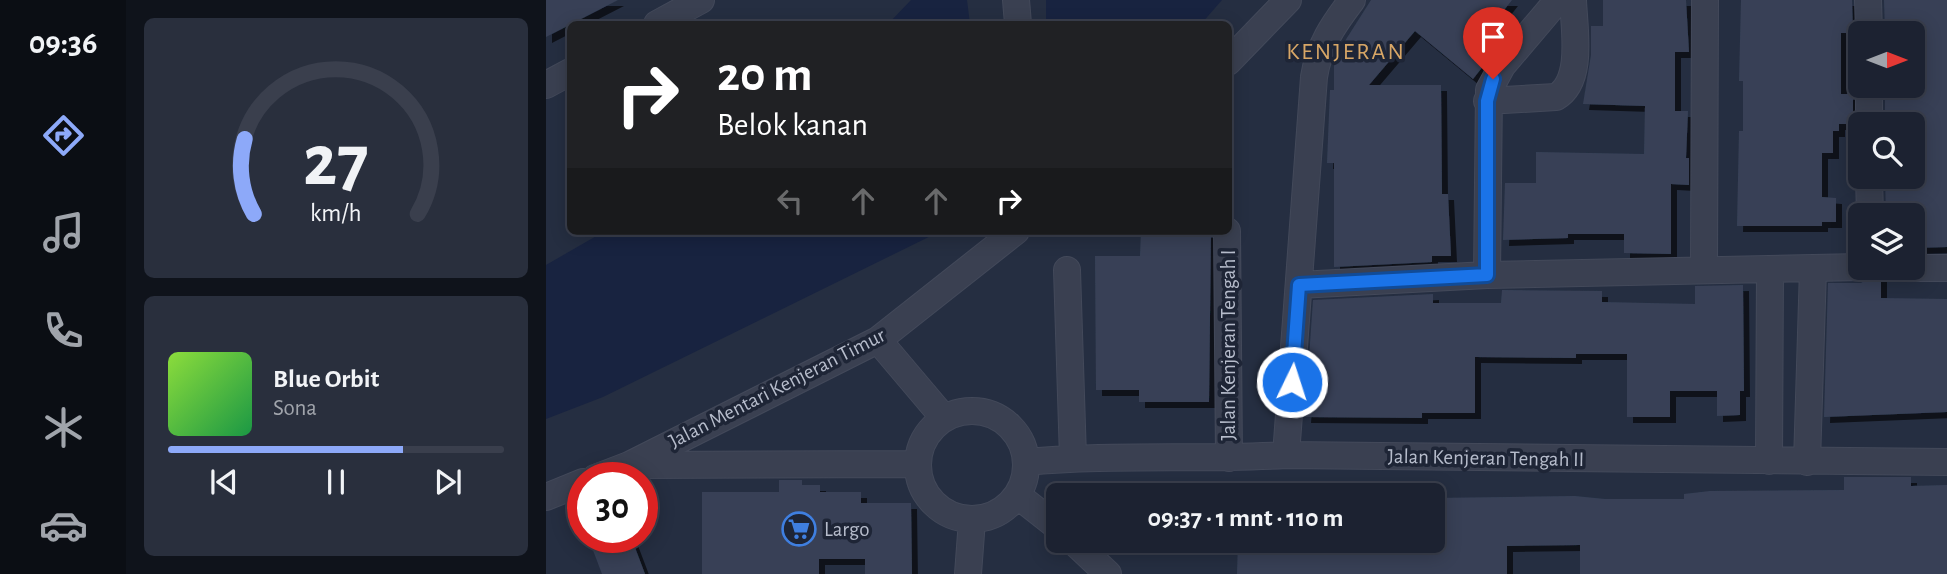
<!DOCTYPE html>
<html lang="id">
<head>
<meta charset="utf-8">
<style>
	:root { --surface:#1c2231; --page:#292f3d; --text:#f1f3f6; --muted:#a0a4ab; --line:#3a3f4d; --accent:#8da9f9 }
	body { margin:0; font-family:"Alegreya Sans",sans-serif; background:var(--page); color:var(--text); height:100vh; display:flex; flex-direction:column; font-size:26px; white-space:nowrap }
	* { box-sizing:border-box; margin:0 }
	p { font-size:23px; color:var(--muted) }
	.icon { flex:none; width:38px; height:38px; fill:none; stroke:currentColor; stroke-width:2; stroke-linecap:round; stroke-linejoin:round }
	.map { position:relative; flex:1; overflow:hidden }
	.panel { display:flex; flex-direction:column; gap:18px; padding:18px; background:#0f131b; width:420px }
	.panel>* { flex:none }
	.banner { position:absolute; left:21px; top:21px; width:665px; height:214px; border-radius:10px; box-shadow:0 4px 18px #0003,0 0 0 2px var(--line); background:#202124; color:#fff; overflow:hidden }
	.needle { width:46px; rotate:90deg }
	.fabs { position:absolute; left:1302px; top:21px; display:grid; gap:14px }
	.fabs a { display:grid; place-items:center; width:77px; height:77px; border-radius:10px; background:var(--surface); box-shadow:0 4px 18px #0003,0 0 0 2px var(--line); font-size:35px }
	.speed { position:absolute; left:21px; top:462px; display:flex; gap:14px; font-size:35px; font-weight:700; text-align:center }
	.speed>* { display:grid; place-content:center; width:91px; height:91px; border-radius:50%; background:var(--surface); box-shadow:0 4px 18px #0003,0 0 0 2px var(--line); line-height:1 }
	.speed .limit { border:10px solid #d22; background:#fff; color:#111 }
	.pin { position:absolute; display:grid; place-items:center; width:60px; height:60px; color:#fff; margin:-72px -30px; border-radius:50% 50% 50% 0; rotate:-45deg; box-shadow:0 0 7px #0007 }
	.pin .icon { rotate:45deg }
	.me { position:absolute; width:77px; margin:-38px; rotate:4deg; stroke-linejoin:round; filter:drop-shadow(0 0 5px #0008) }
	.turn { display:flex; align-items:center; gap:24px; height:147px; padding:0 35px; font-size:32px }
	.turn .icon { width:91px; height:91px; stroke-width:2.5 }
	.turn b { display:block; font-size:49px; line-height:60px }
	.lanes { display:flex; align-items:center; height:66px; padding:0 35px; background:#0003; justify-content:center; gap:35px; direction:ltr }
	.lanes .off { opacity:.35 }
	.panel .tile { flex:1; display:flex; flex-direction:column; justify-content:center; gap:10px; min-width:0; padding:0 24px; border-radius:10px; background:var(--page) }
	.panel .dial { align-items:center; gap:0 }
	.dial svg { height:182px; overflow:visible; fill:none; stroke:var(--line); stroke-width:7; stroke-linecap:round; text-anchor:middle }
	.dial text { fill:var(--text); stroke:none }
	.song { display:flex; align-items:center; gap:21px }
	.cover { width:84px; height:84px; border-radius:10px; background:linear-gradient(135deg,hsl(90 70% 55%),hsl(140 70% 35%)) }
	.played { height:7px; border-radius:4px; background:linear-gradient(90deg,var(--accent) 70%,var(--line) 70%) }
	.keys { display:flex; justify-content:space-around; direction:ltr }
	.trip { position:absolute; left:500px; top:483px; width:399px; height:70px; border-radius:10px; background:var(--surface); box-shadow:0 4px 18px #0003,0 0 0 2px var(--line); font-weight:700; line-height:70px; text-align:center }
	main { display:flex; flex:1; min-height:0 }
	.menu { display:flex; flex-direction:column; width:126px; justify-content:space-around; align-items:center; background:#0b0e14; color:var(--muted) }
	.menu .icon { width:49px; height:49px }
	.menu .on { color:var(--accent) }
	.menu b { font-size:32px; color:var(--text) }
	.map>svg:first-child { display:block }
	.water { fill:#182340 }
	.building { fill:#374157; filter:url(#shadow) }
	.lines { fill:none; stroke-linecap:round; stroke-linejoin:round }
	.street-casing { stroke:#43495a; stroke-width:28 }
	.street { stroke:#3a4051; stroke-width:26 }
	.route-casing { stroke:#114b97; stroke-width:18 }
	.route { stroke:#1a73e8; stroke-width:12 }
	.labels { text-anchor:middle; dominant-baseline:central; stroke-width:7; stroke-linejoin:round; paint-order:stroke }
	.street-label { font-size:21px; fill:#b6bccb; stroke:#1e2536 }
	.poi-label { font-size:21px; fill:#b6bccb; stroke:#1e2536; text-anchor:start }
	.quarter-label { font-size:24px; letter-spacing:2px; fill:#d7a666; stroke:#1e2536 }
</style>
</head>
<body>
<main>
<nav class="menu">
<b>09:36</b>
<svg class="icon on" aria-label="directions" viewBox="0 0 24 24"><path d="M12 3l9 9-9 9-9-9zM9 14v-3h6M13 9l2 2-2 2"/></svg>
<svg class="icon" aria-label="music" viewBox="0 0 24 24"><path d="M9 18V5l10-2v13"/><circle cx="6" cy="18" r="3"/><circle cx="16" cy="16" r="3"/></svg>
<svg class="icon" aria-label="phone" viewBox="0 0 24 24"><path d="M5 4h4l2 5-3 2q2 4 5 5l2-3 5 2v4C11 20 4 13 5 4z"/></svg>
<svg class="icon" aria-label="climate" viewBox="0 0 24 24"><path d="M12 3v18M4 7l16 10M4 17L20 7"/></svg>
<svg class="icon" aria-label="car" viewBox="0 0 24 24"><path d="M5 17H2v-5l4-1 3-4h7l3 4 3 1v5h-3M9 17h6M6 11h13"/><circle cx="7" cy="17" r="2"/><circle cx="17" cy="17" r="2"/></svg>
</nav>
<section class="panel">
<div class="tile dial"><svg viewBox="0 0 100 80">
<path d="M14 69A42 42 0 1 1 86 69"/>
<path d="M14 69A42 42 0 0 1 10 36" stroke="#8da9f9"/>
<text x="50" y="56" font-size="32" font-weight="700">27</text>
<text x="50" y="72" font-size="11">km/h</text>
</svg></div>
<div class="tile">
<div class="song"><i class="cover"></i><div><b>Blue Orbit</b><p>Sona</p></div></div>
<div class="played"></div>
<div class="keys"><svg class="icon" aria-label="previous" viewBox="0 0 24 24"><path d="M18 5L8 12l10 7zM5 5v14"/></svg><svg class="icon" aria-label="pause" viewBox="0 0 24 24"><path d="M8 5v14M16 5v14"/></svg><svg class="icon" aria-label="next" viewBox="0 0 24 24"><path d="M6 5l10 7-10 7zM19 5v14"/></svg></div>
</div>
</section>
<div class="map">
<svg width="1401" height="574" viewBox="0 0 1401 574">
	<defs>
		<filter id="shadow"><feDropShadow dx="6" dy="6" stdDeviation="0" flood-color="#0009"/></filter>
	</defs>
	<rect width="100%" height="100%" fill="#252e41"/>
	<path class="water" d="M365,0H421L424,24H342Z
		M500,0H676L655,24H500Z
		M59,231H395L57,397L0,419V265Z"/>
	<path class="building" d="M0,0H72L0,37Z
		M825,0H966L928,48L942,60L927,79L869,31L823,85H895L896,194H902L905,256H886V262L788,267V163H781L784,90H788V61L792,52Z
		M1057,0H1140L1143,52H1129V111H1142L1140,158H1143V185L1125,184V254L1078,253V234H1022V238L957,240L959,183H990V152L1098,154L1099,106L1037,104L1045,55V26H1057Z
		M1195,0H1306L1307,33H1295V94H1307V124H1293V131H1287V153H1276V197L1290,198V222H1276V226H1191L1193,131H1197V81H1193Z
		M1338,0H1401V247L1367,248V215H1340L1339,178L1367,177V124H1339V94H1346V86H1367V33H1339Z
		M595,231L665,232L663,402H593V390H550L549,256H594Z
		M1328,274H1335V298L1401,299V412L1278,417L1282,283H1315Z
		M1197,285L1198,391H1194V415L1171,416V391H1124V417H1081V354H1030V358L929,357V413H876V418L759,417L767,300L887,294V303H955L956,290L1056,291V302L1149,304V286Z
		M1298,477H1365V486L1401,485V574H1034V545L961,546V574H691L692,541H887V498L1029,496L1059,499H1138V494L1164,491L1298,490Z
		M233,480H256V485H274V492H315V503H365L366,574H319V559H273V574H156V492H233Z
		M42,537H85L99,574H56Z"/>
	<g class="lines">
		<defs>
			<path id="street" d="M470,0L472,24
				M1322,0L1323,33
				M111,24L155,0
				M682,62L742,0
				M0,85L24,72
				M1323,86V124
				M941,101L1010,97C1038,81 1028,28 1027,0
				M1323,177L1324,215
				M681,231L683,458
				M1362,268H1401
				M521,270L527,458
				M1158,270L1159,0
				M941,275L943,90L956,66L1012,0
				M753,285L941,275L1314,267
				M332,340L398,418
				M372 465a54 54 0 1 1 108 0a54 54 0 1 1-108 0Z
				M740,455L768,77C773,45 787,25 806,0
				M1223,461L1224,269
				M480,462C566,454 654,460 740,455L1401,462
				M1261,462L1267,269
				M89,465L371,464
				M49,478L83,465L332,340L470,231
				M471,495L513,528
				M0,497L37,482
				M527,541L562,574
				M422,574L426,520"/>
		</defs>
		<use href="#street" class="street-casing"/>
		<use href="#street" class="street"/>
	</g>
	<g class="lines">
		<defs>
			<path id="route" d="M746,382L753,285L941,275V101L947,79"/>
		</defs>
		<use href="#route" class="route-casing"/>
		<use href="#route" class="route"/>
	</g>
	<defs>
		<symbol id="supermarket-ring" viewBox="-11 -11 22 22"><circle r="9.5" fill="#1e2536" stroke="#3f7fe0" stroke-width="1.5"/><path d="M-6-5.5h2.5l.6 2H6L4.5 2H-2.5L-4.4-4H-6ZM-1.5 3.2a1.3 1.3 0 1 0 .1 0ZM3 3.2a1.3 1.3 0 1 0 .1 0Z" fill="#3f7fe0"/></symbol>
	</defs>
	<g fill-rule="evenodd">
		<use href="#supermarket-ring" x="234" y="510" width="38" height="38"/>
	</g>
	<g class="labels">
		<g class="street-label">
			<text transform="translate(682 345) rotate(-90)">Jalan Kenjeran Tengah I</text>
			<text transform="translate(231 388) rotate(-27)">Jalan Mentari Kenjeran Timur</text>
			<text transform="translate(940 458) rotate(1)">Jalan Kenjeran Tengah II</text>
		</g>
		<g class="poi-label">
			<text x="278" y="529">Largo</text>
		</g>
		<g class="quarter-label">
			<text x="800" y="52">KENJERAN</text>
		</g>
	</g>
</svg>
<div class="fabs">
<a><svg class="needle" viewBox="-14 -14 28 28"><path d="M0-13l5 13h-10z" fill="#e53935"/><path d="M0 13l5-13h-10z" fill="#a0a4ab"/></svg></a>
<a><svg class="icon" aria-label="search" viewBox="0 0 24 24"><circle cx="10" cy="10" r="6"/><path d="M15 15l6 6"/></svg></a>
<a><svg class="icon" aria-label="layers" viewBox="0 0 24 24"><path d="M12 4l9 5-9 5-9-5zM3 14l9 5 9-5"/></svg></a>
</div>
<div class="speed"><div class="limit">30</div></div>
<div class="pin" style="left:947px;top:79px;background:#d93025"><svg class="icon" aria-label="arrive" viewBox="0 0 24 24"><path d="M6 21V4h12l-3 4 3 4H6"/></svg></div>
<svg class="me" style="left:746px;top:382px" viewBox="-20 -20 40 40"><circle r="17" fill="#1a73e8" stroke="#fff" stroke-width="3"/><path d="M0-11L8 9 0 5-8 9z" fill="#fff"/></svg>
<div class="trip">09:37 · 1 mnt · 110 m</div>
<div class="banner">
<div class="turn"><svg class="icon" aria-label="right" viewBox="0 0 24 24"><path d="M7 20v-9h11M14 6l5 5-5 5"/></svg><div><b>20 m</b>Belok kanan</div></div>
<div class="lanes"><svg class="icon off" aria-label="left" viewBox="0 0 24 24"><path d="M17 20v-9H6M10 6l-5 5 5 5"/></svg><svg class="icon off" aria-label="ahead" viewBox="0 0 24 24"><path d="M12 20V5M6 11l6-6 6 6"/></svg><svg class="icon off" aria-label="ahead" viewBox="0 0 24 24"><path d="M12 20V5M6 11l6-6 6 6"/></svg><svg class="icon" aria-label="right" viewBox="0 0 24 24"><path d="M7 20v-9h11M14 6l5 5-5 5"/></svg></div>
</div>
</div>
</main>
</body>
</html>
